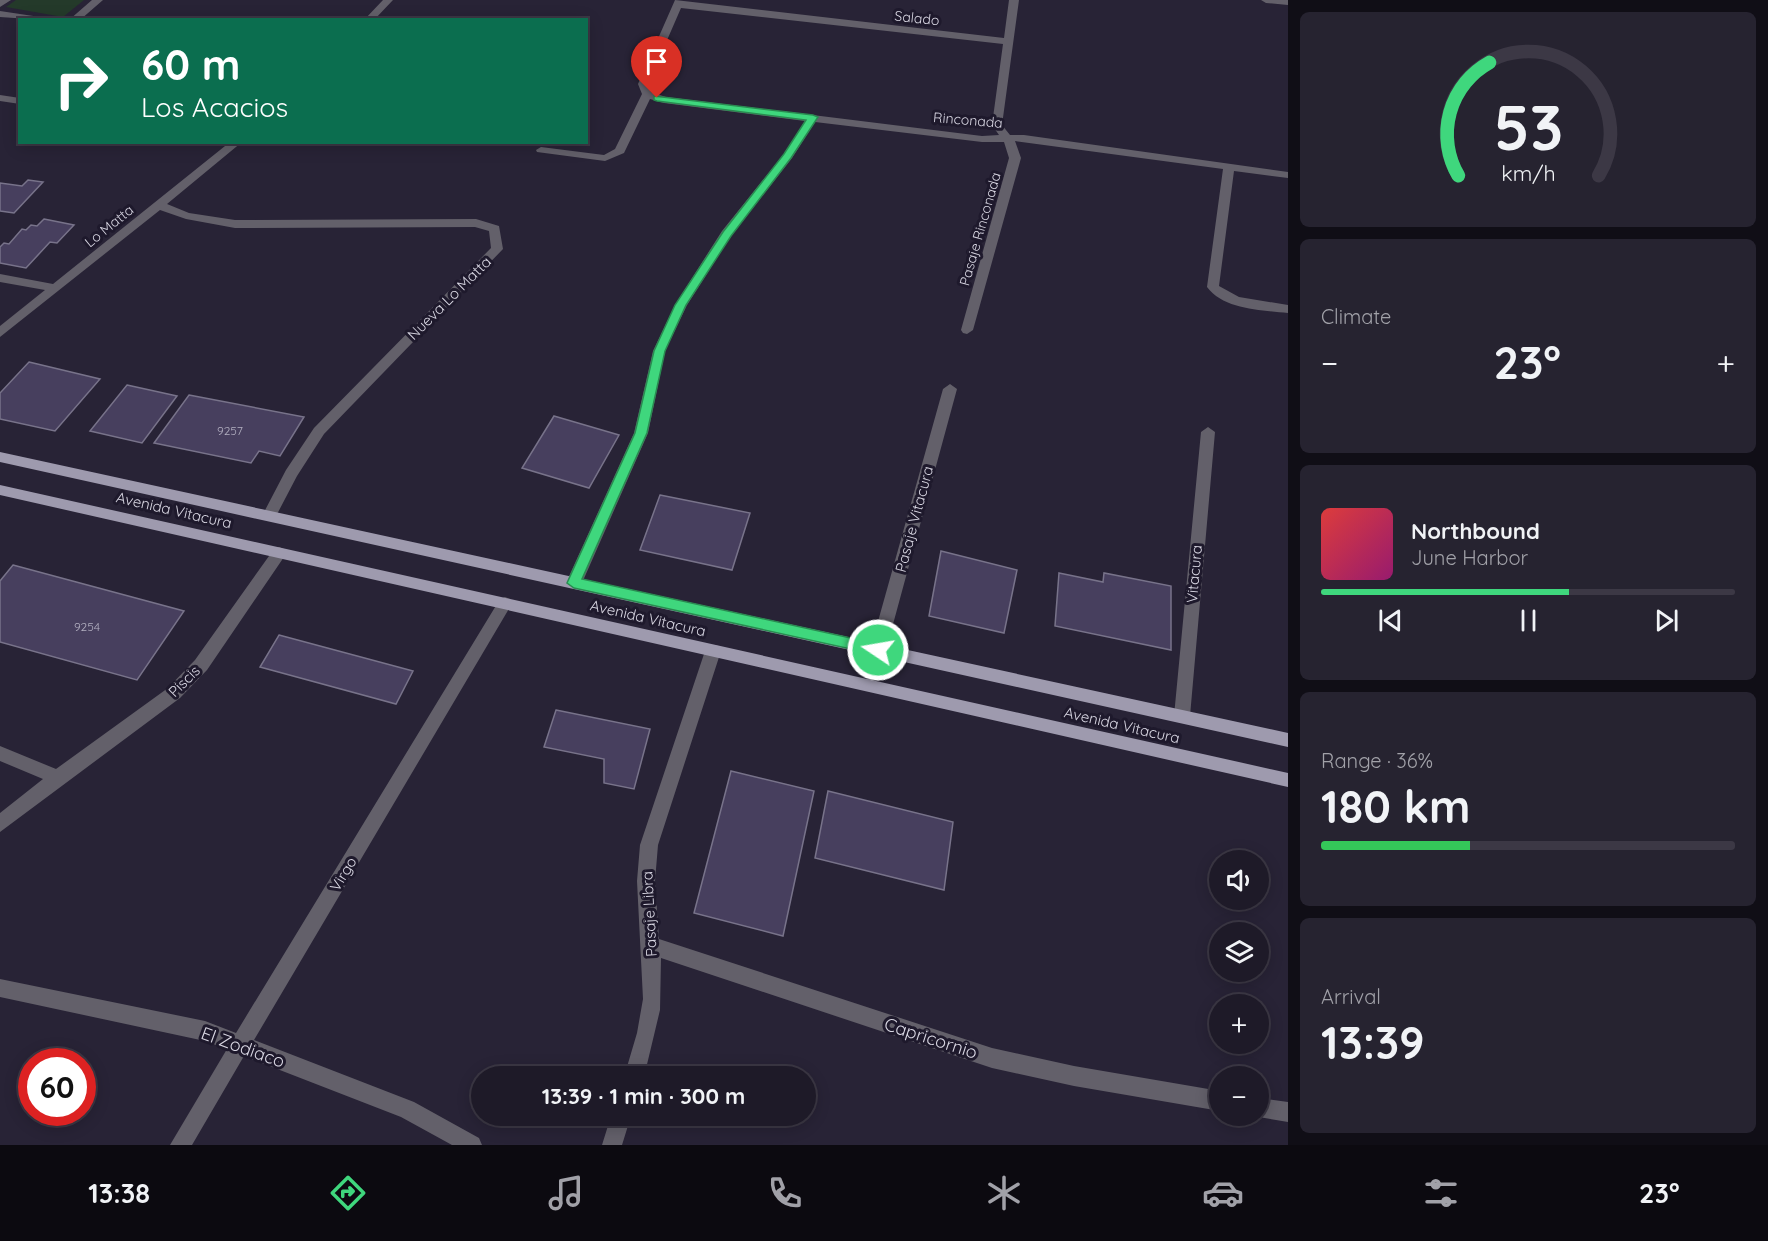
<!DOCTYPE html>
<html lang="en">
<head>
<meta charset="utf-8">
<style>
	:root { --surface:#1e1a28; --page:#262330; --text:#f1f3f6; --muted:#a1a1a8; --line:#3c3845; --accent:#3fd77d }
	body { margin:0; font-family:Quicksand,sans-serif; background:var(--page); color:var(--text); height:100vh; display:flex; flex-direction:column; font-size:22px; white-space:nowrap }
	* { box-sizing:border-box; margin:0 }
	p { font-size:20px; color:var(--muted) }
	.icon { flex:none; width:33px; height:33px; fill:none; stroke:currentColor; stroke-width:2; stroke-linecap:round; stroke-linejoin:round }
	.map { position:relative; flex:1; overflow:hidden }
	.sheet { display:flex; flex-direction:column; gap:12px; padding:12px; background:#100e16; width:480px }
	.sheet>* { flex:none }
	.top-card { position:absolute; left:18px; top:18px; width:570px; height:126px; border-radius:0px; box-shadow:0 3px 15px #0003,0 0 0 2px var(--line); background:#0b6e4f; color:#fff; overflow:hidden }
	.fabs { position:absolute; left:1209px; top:850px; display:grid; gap:12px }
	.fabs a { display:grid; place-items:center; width:60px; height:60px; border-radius:50%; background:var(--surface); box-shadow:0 3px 15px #0003,0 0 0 2px var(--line); font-size:30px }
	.speed { position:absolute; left:18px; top:1048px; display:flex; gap:12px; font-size:30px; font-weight:700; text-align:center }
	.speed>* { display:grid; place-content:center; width:78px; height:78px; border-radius:50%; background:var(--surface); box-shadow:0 3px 15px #0003,0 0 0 2px var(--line); line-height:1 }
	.speed .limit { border:9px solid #d22; background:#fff; color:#111 }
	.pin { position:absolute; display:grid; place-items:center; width:51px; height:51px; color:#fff; margin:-62px -26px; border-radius:50% 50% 50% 0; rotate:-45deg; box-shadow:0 0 6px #0007 }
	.pin .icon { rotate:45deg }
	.me { position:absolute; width:66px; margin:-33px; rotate:282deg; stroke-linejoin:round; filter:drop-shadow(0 0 4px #0008) }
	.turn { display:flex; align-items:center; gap:21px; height:126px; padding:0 24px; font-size:27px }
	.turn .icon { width:78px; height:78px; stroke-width:2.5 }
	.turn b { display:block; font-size:42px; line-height:51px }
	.big { font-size:45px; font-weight:700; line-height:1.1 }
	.sheet .tile { flex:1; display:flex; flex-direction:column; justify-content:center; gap:9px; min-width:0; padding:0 21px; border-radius:9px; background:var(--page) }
	.sheet .dial { align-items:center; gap:0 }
	.dial svg { height:156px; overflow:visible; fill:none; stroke:var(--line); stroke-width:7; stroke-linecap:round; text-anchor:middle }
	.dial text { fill:var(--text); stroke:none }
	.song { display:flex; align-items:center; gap:18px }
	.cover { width:72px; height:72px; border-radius:9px; background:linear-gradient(135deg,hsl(0 70% 55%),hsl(320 70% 35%)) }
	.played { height:6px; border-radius:3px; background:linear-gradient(90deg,var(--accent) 60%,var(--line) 60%) }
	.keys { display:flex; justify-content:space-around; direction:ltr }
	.heat { display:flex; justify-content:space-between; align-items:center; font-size:33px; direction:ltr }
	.charge { height:9px; border-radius:4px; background:linear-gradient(90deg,#34c759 36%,var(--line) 0) }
	.trip { position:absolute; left:471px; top:1066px; width:345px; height:60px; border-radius:30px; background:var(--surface); box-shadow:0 3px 15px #0003,0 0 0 2px var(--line); font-weight:700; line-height:60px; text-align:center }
	.tabs { display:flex; height:96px; justify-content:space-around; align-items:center; background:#0c0a10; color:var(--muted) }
	.tabs .icon { width:42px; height:42px }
	.tabs .on { color:var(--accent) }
	.tabs b { font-size:27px; color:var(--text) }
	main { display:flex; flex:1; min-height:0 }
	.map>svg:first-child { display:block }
	.green { fill:#243a2a }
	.building { fill:#473f5e; stroke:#78738a; stroke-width:1.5 }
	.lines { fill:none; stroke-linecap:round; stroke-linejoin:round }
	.minor { fill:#63606a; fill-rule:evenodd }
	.major { fill:#9e9aae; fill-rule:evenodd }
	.route { fill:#3fd77d; stroke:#298c51; stroke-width:1.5 }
	.labels { text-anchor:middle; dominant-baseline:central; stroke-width:6; stroke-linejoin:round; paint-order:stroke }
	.number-label { font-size:12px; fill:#b4b1c2 }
	.far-street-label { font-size:14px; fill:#d9d7e3; stroke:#1e192c }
	.street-label { font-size:15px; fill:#d9d7e3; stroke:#1e192c }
	.near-street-label { font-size:18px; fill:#d9d7e3; stroke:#1e192c }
</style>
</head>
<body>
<main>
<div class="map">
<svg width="1288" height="1145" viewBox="0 0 1288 1145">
	<rect width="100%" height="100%" fill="#282336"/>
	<path class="green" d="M16,0H84L63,17L6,7Z"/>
	<path class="building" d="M28,180L43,182L14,213L0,211V183L22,186Z
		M44,219L74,225L57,243L50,242L26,268L0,263V247L4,243L9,244L22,229L26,230L31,225L37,226Z
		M29,362L100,379L55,431L0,419V393Z
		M127,385L177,396L142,443L90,431Z
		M189,395L304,417L280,456L259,451L251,463L154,443Z
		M554,416L619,435L589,488L522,468Z
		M660,495L750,513L732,570L640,550Z
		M941,551L1017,570L1004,633L929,616Z
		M13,565L184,611L137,680L0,642V581Z
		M1059,573L1103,582L1104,573L1171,586V650L1055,626Z
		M279,635L413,671L396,704L260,667Z
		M556,710L650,729L634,789L604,783V759L544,747Z
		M731,771L814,791L783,936L694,913Z
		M828,791L953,822L944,890L815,858Z"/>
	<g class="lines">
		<path class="minor" d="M0,0H11L0,7Z
			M92,0H103L80,20H69Z
			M383,0H393L374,20H364Z
			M675,0L1004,38L1009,0H1019L1002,125L1010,135H1024L1288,172V178L1234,171L1219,286L1239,297L1288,305V313C1262,310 1224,310 1207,287L1223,169L1015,141L1021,158L973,330L967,334L963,333L961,330L1009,158L1004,142H982L815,122L792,158L731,236L687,305L665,351L648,433L582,583L579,587H569L566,583L634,433L653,351L675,305L722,231L784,154L805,121L664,103L650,99L624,153L605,161L537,152L536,150L541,147L604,155L615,149L642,94L638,84ZM681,8L1003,44L992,125L999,135L982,136L666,97L651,92L648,84Z
			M1261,0H1288V5L1266,3Z
			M0,11L40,17L44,20L0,17Z
			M0,95L20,98V104L0,101Z
			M230,142H242L167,204L189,213L235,220L476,219L499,226L503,249L324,434L297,476L274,520L269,521L262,516L286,470L314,428L491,248L489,231L475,227L235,228L186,219L160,210L0,337V326L45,290L0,282V274L53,284Z
			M950,384L957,389L886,650L884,655L878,656L872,655L870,650L943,389Z
			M1208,427L1215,432L1190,716L1188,721L1182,723L1176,721L1174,716L1201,432Z
			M279,547L284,549L286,553L284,557L207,670L180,698L0,832V813L43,779L0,761V746L56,769L168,688L195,660L274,549Z
			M505,597L510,599L513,603L510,607L254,1040L414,1102L479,1138L482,1145H452L401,1117L244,1056L192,1145H170L227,1049L205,1041L0,997V979L205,1021L236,1033L500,599Z
			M713,645L719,646L721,651L658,845L655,881L659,939L992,1048L1074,1066L1220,1091V1111L1074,1086L992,1068L661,958L660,1010L644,1077H624L637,1033L643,999L637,881L640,845L705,651L707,646Z
			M1258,1098L1288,1102V1122L1253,1116H1258Z
			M611,1116H631L622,1145H602Z"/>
		<path class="major" d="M0,452L1288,733V747L0,462Z
			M0,485L1288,773V787L0,495Z"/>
	</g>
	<path class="route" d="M654,96L813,115L818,117L791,158L731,236L686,305L665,351L647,433L582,579L878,644L883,646V654L878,655L574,588L567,583L635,433L654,351L675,305L723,232L784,154L806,120L657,101L654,100Z"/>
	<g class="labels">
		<g class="number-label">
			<text x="230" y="430">9257</text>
			<text x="87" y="626">9254</text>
		</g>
		<g class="far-street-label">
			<text transform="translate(917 18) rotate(6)">Salado</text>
			<text transform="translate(968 120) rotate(5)">Rinconada</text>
			<text transform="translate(109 226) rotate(-39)">Lo Matta</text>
			<text transform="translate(980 229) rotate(-74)">Pasaje Rinconada</text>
		</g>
		<g class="street-label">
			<text transform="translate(449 298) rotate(-45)">Nueva Lo Matta</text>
			<text transform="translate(174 510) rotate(13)">Avenida Vitacura</text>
			<text transform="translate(914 519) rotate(-75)">Pasaje Vitacura</text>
			<text transform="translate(1194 574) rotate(-85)">Vitacura</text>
			<text transform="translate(648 618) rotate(13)">Avenida Vitacura</text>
			<text transform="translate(184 681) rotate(-45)">Piscis</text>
			<text transform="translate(1122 725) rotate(13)">Avenida Vitacura</text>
			<text transform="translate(343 874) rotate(-59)">Virgo</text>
			<text transform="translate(649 914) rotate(-93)">Pasaje Libra</text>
		</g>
		<g class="near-street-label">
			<text transform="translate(931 1038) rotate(18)">Capricornio</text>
			<text transform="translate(243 1047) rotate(20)">El Zodiaco</text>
		</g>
	</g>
</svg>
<div class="fabs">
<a><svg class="icon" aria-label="sound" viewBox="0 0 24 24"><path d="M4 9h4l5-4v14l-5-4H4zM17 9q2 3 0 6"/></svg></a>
<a><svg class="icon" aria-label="layers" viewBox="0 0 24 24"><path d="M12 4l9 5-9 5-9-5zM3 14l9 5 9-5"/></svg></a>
<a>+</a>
<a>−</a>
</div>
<div class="speed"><div class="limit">60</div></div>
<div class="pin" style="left:657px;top:98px;background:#d93025"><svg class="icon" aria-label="arrive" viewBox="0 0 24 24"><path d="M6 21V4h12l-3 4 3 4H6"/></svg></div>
<svg class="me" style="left:878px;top:650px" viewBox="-20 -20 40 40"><circle r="17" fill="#3fd77d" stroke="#fff" stroke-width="3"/><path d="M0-11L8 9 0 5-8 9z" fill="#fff"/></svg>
<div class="trip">13:39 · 1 min · 300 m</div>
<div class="top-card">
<div class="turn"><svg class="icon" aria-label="right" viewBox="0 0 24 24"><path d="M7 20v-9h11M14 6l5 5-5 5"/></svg><div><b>60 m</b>Los Acacios</div></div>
</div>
</div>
<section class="sheet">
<div class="tile dial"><svg viewBox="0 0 100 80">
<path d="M14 69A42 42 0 1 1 86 69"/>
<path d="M14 69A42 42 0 0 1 30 11" stroke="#3fd77d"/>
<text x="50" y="56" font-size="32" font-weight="700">53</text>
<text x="50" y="72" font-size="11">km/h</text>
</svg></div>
<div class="tile"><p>Climate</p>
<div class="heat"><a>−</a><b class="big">23°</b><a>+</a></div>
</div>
<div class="tile">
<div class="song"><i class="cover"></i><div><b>Northbound</b><p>June Harbor</p></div></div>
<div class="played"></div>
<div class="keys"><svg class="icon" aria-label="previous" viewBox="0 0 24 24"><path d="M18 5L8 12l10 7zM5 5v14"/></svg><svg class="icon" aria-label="pause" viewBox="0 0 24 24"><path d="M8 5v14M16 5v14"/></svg><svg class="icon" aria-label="next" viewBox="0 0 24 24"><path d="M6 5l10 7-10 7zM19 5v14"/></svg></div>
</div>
<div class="tile"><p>Range · 36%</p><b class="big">180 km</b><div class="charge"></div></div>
<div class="tile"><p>Arrival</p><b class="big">13:39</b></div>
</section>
</main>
<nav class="tabs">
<b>13:38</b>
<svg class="icon on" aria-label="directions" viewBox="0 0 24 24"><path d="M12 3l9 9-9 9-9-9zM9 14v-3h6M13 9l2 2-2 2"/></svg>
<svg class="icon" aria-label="music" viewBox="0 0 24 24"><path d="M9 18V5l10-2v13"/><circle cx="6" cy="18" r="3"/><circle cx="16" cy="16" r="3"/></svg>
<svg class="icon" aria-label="phone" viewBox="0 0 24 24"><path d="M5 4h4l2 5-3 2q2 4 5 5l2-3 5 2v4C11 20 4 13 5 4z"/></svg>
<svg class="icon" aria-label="climate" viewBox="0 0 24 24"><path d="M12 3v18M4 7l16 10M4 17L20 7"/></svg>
<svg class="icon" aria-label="car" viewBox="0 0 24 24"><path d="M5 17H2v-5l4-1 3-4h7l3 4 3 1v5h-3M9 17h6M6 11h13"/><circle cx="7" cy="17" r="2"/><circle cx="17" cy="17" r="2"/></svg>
<svg class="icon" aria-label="filters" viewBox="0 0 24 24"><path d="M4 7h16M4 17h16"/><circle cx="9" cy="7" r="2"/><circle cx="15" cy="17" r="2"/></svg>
<b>23°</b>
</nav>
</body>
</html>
